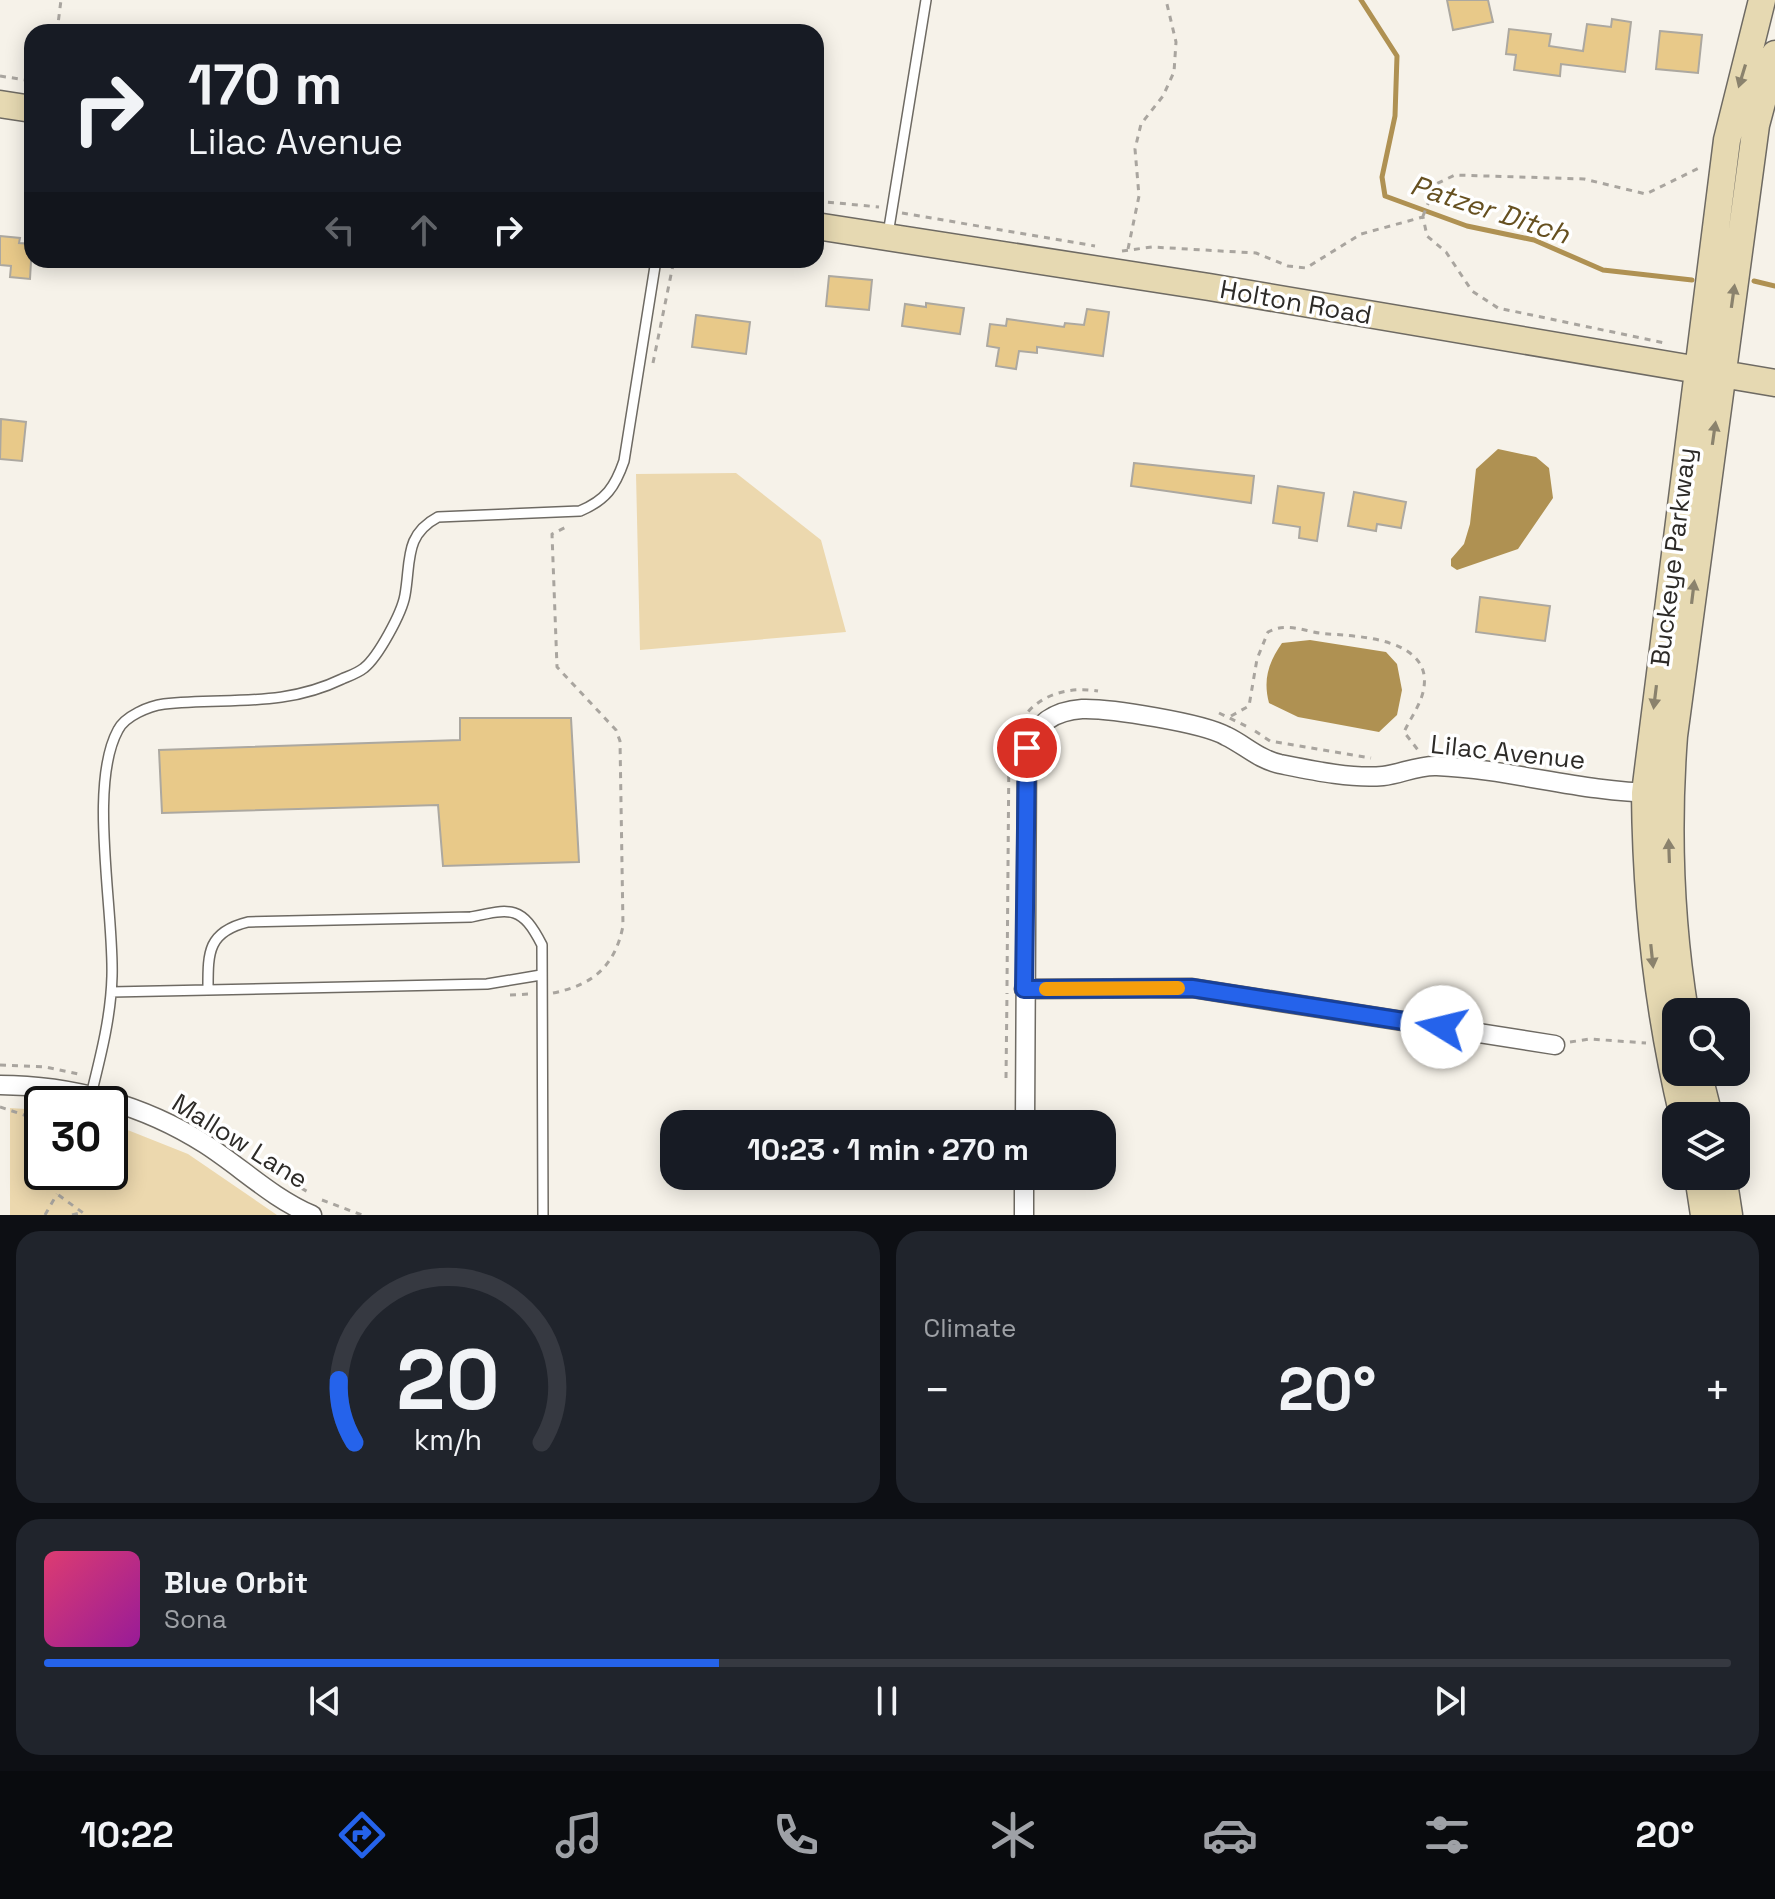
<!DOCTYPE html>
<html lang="en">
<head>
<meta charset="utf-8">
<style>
	:root { --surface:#171b24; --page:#20242c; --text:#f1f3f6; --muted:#9ea1a6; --line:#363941; --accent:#2563eb }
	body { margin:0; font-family:"Space Grotesk",sans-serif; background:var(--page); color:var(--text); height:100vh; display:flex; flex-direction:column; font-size:30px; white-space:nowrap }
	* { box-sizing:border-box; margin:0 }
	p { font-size:26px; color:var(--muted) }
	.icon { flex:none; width:44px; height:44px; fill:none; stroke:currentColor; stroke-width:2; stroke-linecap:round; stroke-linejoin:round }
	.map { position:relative; height:1215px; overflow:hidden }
	.side { display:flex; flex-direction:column; gap:16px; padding:16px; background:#0d0f14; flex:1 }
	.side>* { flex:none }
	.top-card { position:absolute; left:24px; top:24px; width:800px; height:244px; border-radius:24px; box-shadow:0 4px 20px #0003; background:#171b24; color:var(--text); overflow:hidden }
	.controls { position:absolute; left:1662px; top:998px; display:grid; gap:16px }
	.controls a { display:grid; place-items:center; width:88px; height:88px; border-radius:16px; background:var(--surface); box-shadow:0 4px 20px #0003; font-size:40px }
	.speed { position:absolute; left:24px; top:1086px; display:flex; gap:16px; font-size:40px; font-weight:700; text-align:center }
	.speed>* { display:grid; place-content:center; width:104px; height:104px; border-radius:50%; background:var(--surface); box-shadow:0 4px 20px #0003; line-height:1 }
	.speed .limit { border:4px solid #111; border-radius:12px; background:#fff; color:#111 }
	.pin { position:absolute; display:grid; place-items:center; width:68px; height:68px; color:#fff; margin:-34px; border:4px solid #fff; border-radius:50%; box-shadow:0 2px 8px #0007 }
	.me { position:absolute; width:88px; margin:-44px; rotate:279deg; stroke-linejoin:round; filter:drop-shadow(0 0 6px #0008) }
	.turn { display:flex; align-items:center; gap:28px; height:168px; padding:0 32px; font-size:36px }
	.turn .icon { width:104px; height:104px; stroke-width:2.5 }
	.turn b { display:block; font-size:56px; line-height:68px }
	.lanes { display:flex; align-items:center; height:76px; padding:0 32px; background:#0003; justify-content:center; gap:40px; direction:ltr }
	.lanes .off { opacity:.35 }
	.big { font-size:60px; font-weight:800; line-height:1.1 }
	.side .tile { flex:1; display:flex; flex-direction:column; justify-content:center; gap:12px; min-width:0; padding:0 28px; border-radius:24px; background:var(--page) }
	.side .dial { align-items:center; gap:0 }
	.dial svg { height:208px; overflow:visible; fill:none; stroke:var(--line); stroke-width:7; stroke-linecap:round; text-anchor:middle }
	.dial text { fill:var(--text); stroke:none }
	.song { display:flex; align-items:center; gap:24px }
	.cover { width:96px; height:96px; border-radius:12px; background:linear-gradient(135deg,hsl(340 70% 55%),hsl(300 70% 35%)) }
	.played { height:8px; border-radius:4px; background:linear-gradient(90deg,var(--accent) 40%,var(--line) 40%) }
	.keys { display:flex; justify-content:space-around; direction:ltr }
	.heat { display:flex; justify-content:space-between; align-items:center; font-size:44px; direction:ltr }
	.side .tiles { flex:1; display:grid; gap:16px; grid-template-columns:1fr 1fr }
	.tile:last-child { grid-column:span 2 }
	.trip { position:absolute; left:660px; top:1110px; width:456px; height:80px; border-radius:24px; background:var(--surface); box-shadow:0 4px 20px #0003; font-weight:800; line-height:80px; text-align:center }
	.dock { display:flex; height:128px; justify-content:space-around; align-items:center; background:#090b0e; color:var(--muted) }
	.dock .icon { width:56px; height:56px }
	.dock .selected { color:var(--accent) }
	.dock b { font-size:36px; color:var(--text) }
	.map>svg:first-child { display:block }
	.green { fill:#ecd8ae }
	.water { fill:#af9152 }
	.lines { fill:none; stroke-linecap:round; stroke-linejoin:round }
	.stream { stroke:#af9152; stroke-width:5 }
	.building { fill:#e8c989; stroke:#aca8a0; stroke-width:2 }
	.lane-casing { stroke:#6e6a63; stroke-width:12 }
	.street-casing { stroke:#6e6a63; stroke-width:21 }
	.secondary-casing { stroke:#6e6a63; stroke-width:29 }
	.path { stroke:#a9a59f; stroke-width:3; stroke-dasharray:6 6; stroke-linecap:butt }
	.lane { stroke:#fff; stroke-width:9 }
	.street { stroke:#fff; stroke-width:18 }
	.secondary { stroke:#e6d9b2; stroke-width:26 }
	.oneway { fill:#8a826d }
	.route-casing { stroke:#184099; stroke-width:20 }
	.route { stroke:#2563eb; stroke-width:14 }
	.slow { stroke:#f59e0b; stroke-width:14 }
	.labels { text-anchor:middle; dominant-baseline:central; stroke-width:7; stroke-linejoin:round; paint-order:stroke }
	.street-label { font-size:26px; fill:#2d2b28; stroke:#fff }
	.water-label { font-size:28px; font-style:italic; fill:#665020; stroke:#fff }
</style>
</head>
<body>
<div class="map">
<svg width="1775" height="1215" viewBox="0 0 1775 1215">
	<rect width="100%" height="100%" fill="#f6f2e9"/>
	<path class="green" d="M736,473L821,540L846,632L640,650L636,474Z
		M10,1108L42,1110V1172H110V1123L188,1154L277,1215H10Z"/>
	<path class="water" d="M1498,449L1536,457L1549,468L1553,498L1518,549L1457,570L1451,566V559L1464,544L1470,524L1476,469Z
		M1310,640L1386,652L1397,664L1402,690L1397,715L1379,732L1298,717L1269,703C1263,680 1268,663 1282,643Z"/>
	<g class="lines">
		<path class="stream" d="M1361,0L1397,56L1395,116L1382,177L1385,196L1467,226L1534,240L1603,270L1692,280
			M1754,281L1775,286"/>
	</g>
	<path class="building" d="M1447,0H1488L1493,22L1453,30Z
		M1612,19L1631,22L1625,72L1561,64L1560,76L1514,70L1516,55L1506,54L1509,29L1551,34L1549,46L1583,51L1587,24L1611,27Z
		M1660,31L1702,35L1698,73L1656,69Z
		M0,236L20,238L19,243L32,244L30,279L10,277L11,266L0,265Z
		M829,276L872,280L869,310L826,306Z
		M926,303L964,308L960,334L902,326L905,304L926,307Z
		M1087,309L1109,312L1103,356L1037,347V353L1019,351L1016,369L996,366L999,348L987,346L990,324L1006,326L1007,319L1064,327L1065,323L1084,325Z
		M696,315L750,322L746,354L692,347Z
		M1,419L26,422L22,461L0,459Z
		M1134,463L1254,476L1251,503L1131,486Z
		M1278,486L1324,493L1317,541L1299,538L1300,527L1273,523Z
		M1354,492L1406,502L1401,528L1377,524L1376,531L1348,526Z
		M1480,597L1550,606L1545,641L1476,632Z
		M460,718H571L579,862L443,866L438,805L162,813L159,750L460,740Z"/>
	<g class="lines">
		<defs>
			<path id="lane" d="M888,234L926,0
				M208,990C208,953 207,932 248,922L471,917C512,908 522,906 542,945L543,1215
				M111,992L487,984L541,975
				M91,1095C101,1055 111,1016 112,976C114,910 88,785 118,730C125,716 149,706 164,704C228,697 282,708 342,679C349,676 358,673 364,668C378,657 402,613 405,595C411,561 404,535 438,517L580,511C606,500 615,487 624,461L656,260"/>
			<path id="street" d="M1024,989L1192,988L1555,1045
				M0,1085C71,1085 144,1105 205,1144C241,1167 272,1198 312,1215
				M1025,1124L1027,748C1037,722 1055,711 1082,709C1109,708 1203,723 1226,736C1245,745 1258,759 1280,764C1310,770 1351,779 1383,776C1401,774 1418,765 1437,766C1510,769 1581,792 1655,793
				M1024,1215V1176"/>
			<path id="secondary" d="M0,104L32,109
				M816,226L1209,287L1775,383
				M1685,1012C1670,920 1667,829 1674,736L1756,125L1775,54
				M1698,1072L1709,1116
				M1683,1116C1657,1008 1646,904 1645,793L1727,140L1762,0
				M1698,1176L1704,1215
				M1723,1176L1729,1215"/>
		</defs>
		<use href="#lane" class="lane-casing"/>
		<use href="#street" class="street-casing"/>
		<use href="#secondary" class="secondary-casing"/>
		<path class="path" d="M57,32L61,0
			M0,76L32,81
			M816,201L879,207
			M902,213L1095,246
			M1423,216L1436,184L1455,175L1584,179L1646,194L1703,166
			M1128,249L1139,196L1135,149L1141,124L1163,96L1174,72L1176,42L1166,0
			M1122,251L1152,247L1256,253L1288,266L1306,268L1361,234L1423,217L1427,236L1446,252L1472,291L1498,308L1665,343
			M653,363L674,260
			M1219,713L1248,727
			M1231,716L1249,706L1257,659L1268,632C1289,621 1306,633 1328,634C1359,636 1431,639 1424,687C1422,703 1411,717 1404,732L1418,750
			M1021,721C1037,695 1068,686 1098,691
			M1255,731L1270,741L1371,758
			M1007,986L1009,746
			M553,993C593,985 615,966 623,926L620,741L616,730L557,667L552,534L568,526
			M510,995L530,994
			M1570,1042L1590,1039L1646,1043
			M0,1065L46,1067L83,1075
			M1006,1078L1007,993
			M0,1107L27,1116L42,1132
			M1673,1135L1676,1150
			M54,1172L57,1194L86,1215
			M291,1182L308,1192
			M322,1200L362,1215
			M45,1215L57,1194
			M72,1215L80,1213"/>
		<use href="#lane" class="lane"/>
		<use href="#street" class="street"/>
		<use href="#secondary" class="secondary"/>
	</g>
	<defs><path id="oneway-solid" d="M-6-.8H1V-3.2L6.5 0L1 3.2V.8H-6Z" transform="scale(2)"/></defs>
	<g class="oneway">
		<use href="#oneway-solid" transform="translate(1742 76) rotate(107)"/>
		<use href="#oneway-solid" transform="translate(1733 296) rotate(-82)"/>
		<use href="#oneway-solid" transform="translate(1714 433) rotate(-82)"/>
		<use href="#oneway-solid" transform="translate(1693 592) rotate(-83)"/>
		<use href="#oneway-solid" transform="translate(1655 697) rotate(97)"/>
		<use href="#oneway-solid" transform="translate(1669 851) rotate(-92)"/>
		<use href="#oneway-solid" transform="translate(1652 956) rotate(84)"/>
	</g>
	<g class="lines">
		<defs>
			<path id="route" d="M1027,748L1024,989L1192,988L1442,1027"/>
		</defs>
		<use href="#route" class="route-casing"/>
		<use href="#route" class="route"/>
		<path class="slow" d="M1046,989L1178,988"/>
	</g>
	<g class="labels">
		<g class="street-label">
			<text transform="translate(1296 302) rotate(10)">Holton Road</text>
			<text transform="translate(1673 557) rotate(-83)">Buckeye Parkway</text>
			<text transform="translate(1508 752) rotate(6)">Lilac Avenue</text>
			<text transform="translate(240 1141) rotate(32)">Mallow Lane</text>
		</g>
		<g class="water-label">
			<text transform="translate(1490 209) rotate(18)">Patzer Ditch</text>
		</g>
	</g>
</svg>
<div class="controls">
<a><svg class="icon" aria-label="search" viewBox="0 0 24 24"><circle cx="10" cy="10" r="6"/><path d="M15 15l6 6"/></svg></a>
<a><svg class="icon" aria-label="layers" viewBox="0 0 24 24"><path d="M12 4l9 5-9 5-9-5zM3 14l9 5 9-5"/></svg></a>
</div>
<div class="speed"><div class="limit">30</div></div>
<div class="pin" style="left:1027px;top:748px;background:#d93025"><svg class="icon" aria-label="arrive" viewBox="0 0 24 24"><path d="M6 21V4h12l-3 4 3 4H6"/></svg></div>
<svg class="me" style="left:1442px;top:1027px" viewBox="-20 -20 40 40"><circle r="19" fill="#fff"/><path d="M0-13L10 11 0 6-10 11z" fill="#2563eb"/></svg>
<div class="trip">10:23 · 1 min · 270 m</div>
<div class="top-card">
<div class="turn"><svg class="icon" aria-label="right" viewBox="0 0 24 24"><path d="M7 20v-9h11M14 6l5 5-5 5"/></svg><div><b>170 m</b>Lilac Avenue</div></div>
<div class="lanes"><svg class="icon off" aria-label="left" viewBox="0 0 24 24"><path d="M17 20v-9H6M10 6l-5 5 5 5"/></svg><svg class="icon off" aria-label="ahead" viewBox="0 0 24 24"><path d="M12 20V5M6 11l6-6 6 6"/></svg><svg class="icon" aria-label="right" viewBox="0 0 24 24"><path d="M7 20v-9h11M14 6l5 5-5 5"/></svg></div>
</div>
</div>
<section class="side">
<div class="tiles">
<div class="tile dial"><svg viewBox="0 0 100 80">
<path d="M14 69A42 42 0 1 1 86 69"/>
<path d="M14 69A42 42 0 0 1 8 45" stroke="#2563eb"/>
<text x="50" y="56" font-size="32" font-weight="700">20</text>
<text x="50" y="72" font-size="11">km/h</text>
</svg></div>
<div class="tile"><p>Climate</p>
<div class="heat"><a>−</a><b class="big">20°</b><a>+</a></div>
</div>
<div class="tile">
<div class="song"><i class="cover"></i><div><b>Blue Orbit</b><p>Sona</p></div></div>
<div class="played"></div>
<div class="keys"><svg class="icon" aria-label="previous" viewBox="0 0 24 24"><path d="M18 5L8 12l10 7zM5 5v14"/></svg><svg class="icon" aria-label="pause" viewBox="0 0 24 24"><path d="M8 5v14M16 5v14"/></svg><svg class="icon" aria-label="next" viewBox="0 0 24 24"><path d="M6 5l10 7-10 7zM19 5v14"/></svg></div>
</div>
</div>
</section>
<nav class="dock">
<b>10:22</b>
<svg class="icon selected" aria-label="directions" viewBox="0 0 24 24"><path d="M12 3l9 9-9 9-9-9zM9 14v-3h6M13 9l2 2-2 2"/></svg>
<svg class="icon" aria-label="music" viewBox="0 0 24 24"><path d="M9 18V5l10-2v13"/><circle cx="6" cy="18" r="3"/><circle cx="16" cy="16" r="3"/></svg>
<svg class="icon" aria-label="phone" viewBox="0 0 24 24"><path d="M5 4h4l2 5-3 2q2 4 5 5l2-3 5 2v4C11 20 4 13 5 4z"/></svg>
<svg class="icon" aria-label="climate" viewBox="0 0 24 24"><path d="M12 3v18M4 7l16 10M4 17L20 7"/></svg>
<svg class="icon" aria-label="car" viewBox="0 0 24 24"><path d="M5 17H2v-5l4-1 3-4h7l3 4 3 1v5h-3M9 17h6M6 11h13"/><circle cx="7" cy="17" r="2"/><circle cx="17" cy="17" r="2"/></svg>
<svg class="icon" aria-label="filters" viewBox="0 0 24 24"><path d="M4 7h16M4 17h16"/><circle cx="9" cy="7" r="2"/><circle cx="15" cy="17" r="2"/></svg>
<b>20°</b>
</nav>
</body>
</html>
